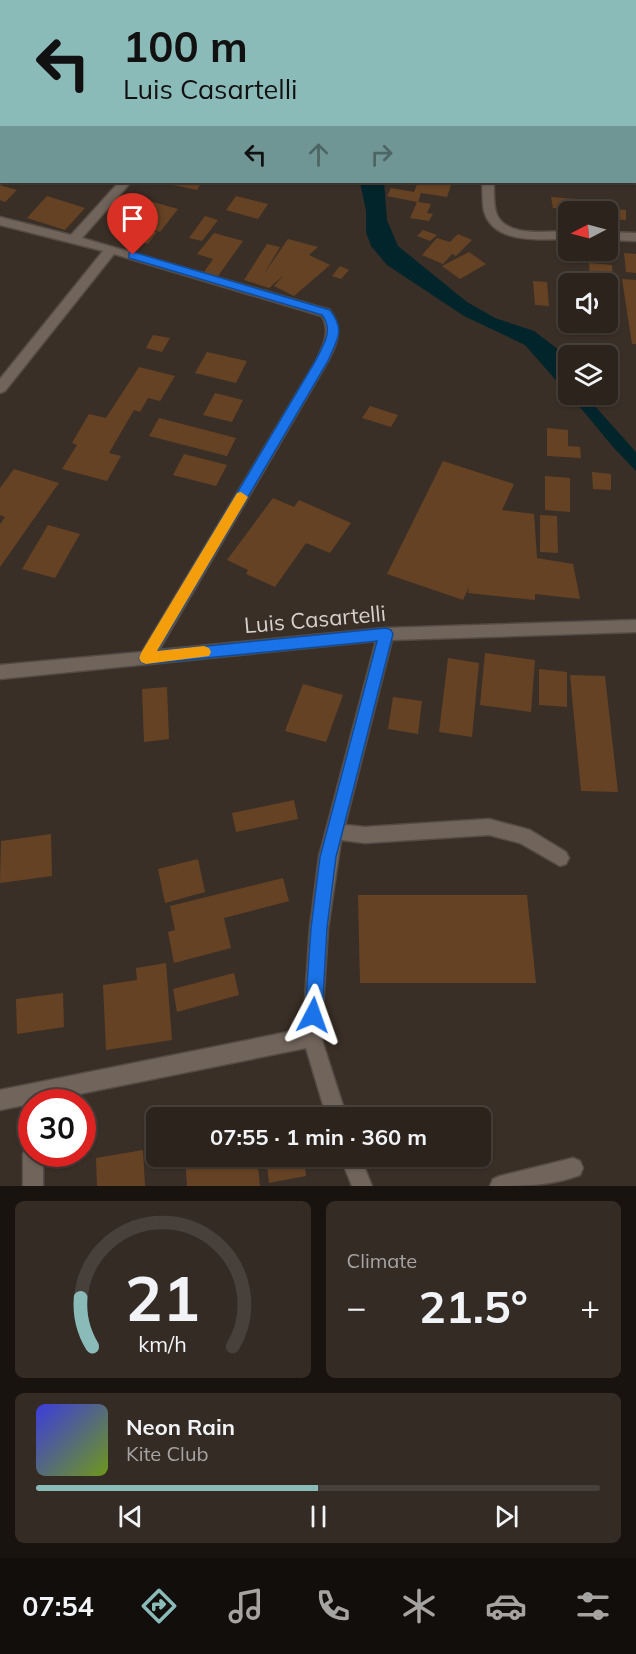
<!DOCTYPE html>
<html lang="en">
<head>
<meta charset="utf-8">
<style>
	:root { --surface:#2c231c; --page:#342b25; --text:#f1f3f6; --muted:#a6a4a3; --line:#48403b; --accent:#8bbbb9 }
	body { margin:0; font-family:Mulish,sans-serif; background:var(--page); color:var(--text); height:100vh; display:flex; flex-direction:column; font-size:22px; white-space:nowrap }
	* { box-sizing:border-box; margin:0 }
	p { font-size:20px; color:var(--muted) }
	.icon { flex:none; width:33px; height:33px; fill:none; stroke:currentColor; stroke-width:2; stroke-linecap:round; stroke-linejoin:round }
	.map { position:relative; height:1186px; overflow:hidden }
	.side { display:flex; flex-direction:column; gap:15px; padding:15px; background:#18130f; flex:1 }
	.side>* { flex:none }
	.top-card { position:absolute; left:0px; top:0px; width:636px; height:183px; box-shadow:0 2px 4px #0004,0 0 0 2px var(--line); background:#8bbbb9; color:#111; overflow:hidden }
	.needle { width:39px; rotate:264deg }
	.controls { position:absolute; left:558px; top:201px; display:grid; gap:12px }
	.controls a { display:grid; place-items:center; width:60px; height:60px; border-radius:9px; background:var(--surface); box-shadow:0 2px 4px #0004,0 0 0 2px var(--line); font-size:30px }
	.speed { position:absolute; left:18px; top:1089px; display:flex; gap:12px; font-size:30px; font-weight:700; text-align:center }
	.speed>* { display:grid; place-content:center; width:78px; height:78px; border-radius:50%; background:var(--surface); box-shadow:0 2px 4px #0004,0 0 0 2px var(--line); line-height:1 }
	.speed .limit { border:9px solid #d22; background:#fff; color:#111 }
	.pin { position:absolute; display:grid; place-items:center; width:51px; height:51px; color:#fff; margin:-62px -26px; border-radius:50% 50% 50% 0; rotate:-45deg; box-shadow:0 0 6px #0007 }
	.pin .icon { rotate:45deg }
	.me { position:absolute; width:66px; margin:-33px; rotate:4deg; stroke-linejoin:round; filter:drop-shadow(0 0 4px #0008) }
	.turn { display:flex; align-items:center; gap:21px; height:126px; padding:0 24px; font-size:27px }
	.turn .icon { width:78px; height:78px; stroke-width:2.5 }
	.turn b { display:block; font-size:42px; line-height:51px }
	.lanes { display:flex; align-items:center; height:57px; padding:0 24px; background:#0003; justify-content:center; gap:30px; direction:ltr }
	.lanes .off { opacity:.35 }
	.big { font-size:45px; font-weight:700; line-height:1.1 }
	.side .tile { flex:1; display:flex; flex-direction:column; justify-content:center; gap:9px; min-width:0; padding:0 21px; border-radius:9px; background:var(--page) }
	.side .dial { align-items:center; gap:0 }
	.dial svg { height:156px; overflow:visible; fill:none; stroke:var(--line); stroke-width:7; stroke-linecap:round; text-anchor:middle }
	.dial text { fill:var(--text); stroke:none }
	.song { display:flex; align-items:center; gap:18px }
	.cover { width:72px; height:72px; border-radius:9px; background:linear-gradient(135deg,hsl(240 70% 55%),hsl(80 70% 35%)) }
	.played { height:6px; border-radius:3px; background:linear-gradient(90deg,var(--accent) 50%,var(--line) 50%) }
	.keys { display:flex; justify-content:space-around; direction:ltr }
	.heat { display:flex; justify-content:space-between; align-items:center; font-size:33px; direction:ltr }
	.side .tiles { flex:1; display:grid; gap:15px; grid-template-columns:1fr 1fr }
	.tile:last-child { grid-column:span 2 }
	.trip { position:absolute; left:146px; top:1107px; width:345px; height:60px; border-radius:9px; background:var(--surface); box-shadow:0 2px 4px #0004,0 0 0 2px var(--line); font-weight:700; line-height:60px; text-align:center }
	.tabs { display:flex; height:96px; justify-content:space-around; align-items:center; background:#120e0b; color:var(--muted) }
	.tabs .icon { width:42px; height:42px }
	.tabs .on { color:var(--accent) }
	.tabs b { font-size:27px; color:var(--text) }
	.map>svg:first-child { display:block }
	.water { fill:#02252b }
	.building { fill:#664224 }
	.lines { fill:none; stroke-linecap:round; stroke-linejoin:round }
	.minor-casing { stroke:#544b44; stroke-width:3 }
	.minor { fill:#71645b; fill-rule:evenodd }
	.route { fill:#1a73e8; stroke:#114b97; stroke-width:1.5 }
	.slow { fill:#f59e0b }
	.labels { text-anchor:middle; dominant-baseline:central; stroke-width:4.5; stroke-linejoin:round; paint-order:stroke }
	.street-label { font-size:22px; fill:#d7d0cb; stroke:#3a2f26 }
</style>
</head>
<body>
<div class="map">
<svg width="636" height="1186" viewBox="0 0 636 1186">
	<rect width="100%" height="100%" fill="#3a2f26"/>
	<path class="water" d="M360,182H384L387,220L398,246L467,302L495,318L534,331L559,350L568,364V394L525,345L464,316L387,265L371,246L366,232V211Z
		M569,394L585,395L636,452V471L613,447Z"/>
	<path class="building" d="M175,182H202L197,190L173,185Z
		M418,182H452L447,197L421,193L418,202L431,204L427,213L433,214L429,221L410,218L417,202L387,196L391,188L414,192Z
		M0,185L17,190L5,202L0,200Z
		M47,196L85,208L65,230L27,218Z
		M236,196L268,204L258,219L226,210Z
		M551,197L600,201L602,211L553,208Z
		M146,200L178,209L160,232L127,222Z
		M604,208L626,210V220L608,219V212H604Z
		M205,216L218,220L202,241L189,238Z
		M134,225L157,232L148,244L124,237Z
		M423,230L437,235L430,241L417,236Z
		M214,233L243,241L218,276L204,272L213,259L197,254Z
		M458,234L472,240L456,256L452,254L443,264L422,255L437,238L450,242Z
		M288,239L318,247L309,255L330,265L294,296L274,286L284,275L269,288L244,280L267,244L280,247L264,274Z
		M469,252L486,264L460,279L442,266Z
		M624,253L636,254V273L626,272Z
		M589,263L612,265L614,296H608V284H568V310H563L561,274L590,276Z
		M340,266L349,270L341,279L332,276Z
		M622,279L636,280V344H632Z
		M533,281L547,282L549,306L535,305Z
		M153,335L170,338L162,352L146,348Z
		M207,352L247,361L236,383L195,373Z
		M139,367L175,376L160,401L148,398L140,412L134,410L109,453L121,456L107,481L62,469L77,445L72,443L89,414L106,418Z
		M215,393L243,400L232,422L203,415Z
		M370,406L398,415L391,427L362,418Z
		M159,418L236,438L227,456L149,436Z
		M547,428L568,430V446L580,447L581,458L547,456Z
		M184,454L227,465L216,486L173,475Z
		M443,461L514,484L502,510L534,514L537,558L573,564L580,599L535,594V600L468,593L469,587L463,600L387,574Z
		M14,469L59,483L0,567V524L5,517L0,515V488Z
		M592,472L611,474V490L593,489Z
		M545,476L570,478V512L545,510Z
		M273,498L294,507L299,500L351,523L330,553L306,543L275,587L246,574L248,570L227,560Z
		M540,515L557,516L558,553L540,552Z
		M48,525L80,534L55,578L22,569Z
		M485,653L535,660L531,712L480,705Z
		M448,658L479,663L472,737L439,732Z
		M539,669L567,672V707L539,705Z
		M570,675L605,676L618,792L581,791Z
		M303,684L343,695L326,742L285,731Z
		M167,687L169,739L144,742L142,689Z
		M393,697L422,701L418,734L388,729Z
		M294,800L298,819L236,832L232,813Z
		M51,834L52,876L0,883L1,841Z
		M198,859L205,892L165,903L158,869Z
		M283,878L289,901L224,918L231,948L174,963L168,932L175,930L170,906Z
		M358,895H527L536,983H360Z
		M166,963L172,1040L106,1050L103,985L137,980L136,968Z
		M234,973L239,995L177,1012L173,989Z
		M63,993L64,1027L17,1034L16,999Z
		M143,1150L145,1186H97L96,1158Z
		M192,1156H257L260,1186H187L185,1158Z
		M266,1156H304L306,1176L269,1183Z"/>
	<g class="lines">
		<defs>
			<path id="minor" d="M210,0H229L230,2H211Z
				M301,0H312L300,2Z
				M473,0H483V2H473Z
				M0,60H2L0,67Z
				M634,97H636V103H634Z
				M119,182H131L82,238L330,310C343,329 338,342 328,361L159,650L386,628L636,620V632L392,640L345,825L365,827L489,819L530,830L566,852L569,858L566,864L560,866L520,843L489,835L365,843L341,840L328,928L321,1037L347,1118H327L306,1048L0,1110V1090L303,1029L310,928L319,857L376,641L0,679V665L142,652L316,361C323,346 331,332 322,316L114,254L5,391L0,393V379L103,251L0,225V217L71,235Z
				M482,182H494C494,192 493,205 497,215C508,238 547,231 568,231V239C542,239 493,245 484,211C482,202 483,191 482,182Z
				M608,232L636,233V241L608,240Z
				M32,1145V1154H43V1186H23V1154L26,1147Z
				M340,1156H360L372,1186H352Z
				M573,1158L580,1161L583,1168L580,1175C551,1186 521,1186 490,1186L493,1179L500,1176Z"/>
		</defs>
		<use href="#minor" class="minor-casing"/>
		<use href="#minor" class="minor"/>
	</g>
	<path class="route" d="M133,252L330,310C346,331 337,339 328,361L157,651L386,628L391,630L393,634L336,857L327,928L322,1015L319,1021L313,1024L307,1021L305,1015L311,928L320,857L377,641L146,664L141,662L139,658L316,360C323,345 334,331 322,315L129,258V253Z"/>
	<path class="slow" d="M241,492L248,497L157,651L204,646L209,648L211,652L209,656L146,664L141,662L139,658L141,653L237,493Z"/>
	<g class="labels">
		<g class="street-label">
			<text transform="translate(315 619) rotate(-5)">Luis Casartelli</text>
		</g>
	</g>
</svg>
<div class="controls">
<a><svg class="needle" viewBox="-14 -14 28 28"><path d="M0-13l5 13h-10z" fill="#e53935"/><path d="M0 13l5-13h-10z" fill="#a6a4a3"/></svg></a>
<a><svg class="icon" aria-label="sound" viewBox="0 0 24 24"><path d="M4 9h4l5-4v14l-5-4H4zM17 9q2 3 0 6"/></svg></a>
<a><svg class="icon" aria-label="layers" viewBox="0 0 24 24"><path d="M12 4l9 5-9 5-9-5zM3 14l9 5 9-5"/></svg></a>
</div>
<div class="speed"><div class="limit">30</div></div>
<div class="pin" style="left:133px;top:255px;background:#d93025"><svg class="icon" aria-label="arrive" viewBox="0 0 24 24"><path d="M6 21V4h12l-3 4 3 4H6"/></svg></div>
<svg class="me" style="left:313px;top:1015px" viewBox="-20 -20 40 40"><path d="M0-17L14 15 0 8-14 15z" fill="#1a73e8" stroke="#fff" stroke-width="4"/></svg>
<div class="trip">07:55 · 1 min · 360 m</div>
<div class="top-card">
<div class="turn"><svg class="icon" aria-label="left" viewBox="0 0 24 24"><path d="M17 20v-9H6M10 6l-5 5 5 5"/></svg><div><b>100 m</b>Luis Casartelli</div></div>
<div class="lanes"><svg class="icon" aria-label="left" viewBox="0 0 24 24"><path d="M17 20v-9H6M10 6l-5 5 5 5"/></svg><svg class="icon off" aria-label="ahead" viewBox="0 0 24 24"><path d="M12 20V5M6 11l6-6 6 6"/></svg><svg class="icon off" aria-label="right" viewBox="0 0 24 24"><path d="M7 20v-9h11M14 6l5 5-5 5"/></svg></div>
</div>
</div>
<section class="side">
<div class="tiles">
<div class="tile dial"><svg viewBox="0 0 100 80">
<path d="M14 69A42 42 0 1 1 86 69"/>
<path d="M14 69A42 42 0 0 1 8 44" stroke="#8bbbb9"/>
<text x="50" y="56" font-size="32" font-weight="700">21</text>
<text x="50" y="72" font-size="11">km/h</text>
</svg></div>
<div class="tile"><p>Climate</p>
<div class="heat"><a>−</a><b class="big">21.5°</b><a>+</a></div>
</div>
<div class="tile">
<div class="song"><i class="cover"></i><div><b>Neon Rain</b><p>Kite Club</p></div></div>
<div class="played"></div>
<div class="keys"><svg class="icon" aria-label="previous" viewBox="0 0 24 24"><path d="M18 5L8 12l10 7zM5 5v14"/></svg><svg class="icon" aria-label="pause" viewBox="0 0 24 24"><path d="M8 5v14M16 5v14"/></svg><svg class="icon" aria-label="next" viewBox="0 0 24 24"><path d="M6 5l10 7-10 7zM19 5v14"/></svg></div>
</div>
</div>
</section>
<nav class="tabs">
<b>07:54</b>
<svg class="icon on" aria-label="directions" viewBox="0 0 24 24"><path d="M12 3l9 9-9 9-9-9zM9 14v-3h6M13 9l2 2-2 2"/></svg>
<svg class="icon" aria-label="music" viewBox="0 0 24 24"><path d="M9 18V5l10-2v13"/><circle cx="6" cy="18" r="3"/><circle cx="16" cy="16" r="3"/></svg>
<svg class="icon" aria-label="phone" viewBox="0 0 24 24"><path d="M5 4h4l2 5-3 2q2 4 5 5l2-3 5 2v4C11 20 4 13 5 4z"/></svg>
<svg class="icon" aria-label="climate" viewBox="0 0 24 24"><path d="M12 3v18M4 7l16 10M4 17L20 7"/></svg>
<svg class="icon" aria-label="car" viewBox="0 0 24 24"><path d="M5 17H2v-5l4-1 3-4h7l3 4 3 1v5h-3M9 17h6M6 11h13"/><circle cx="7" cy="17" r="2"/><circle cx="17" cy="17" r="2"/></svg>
<svg class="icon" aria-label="filters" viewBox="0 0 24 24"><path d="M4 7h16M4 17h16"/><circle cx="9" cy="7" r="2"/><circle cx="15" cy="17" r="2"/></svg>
</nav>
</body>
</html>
